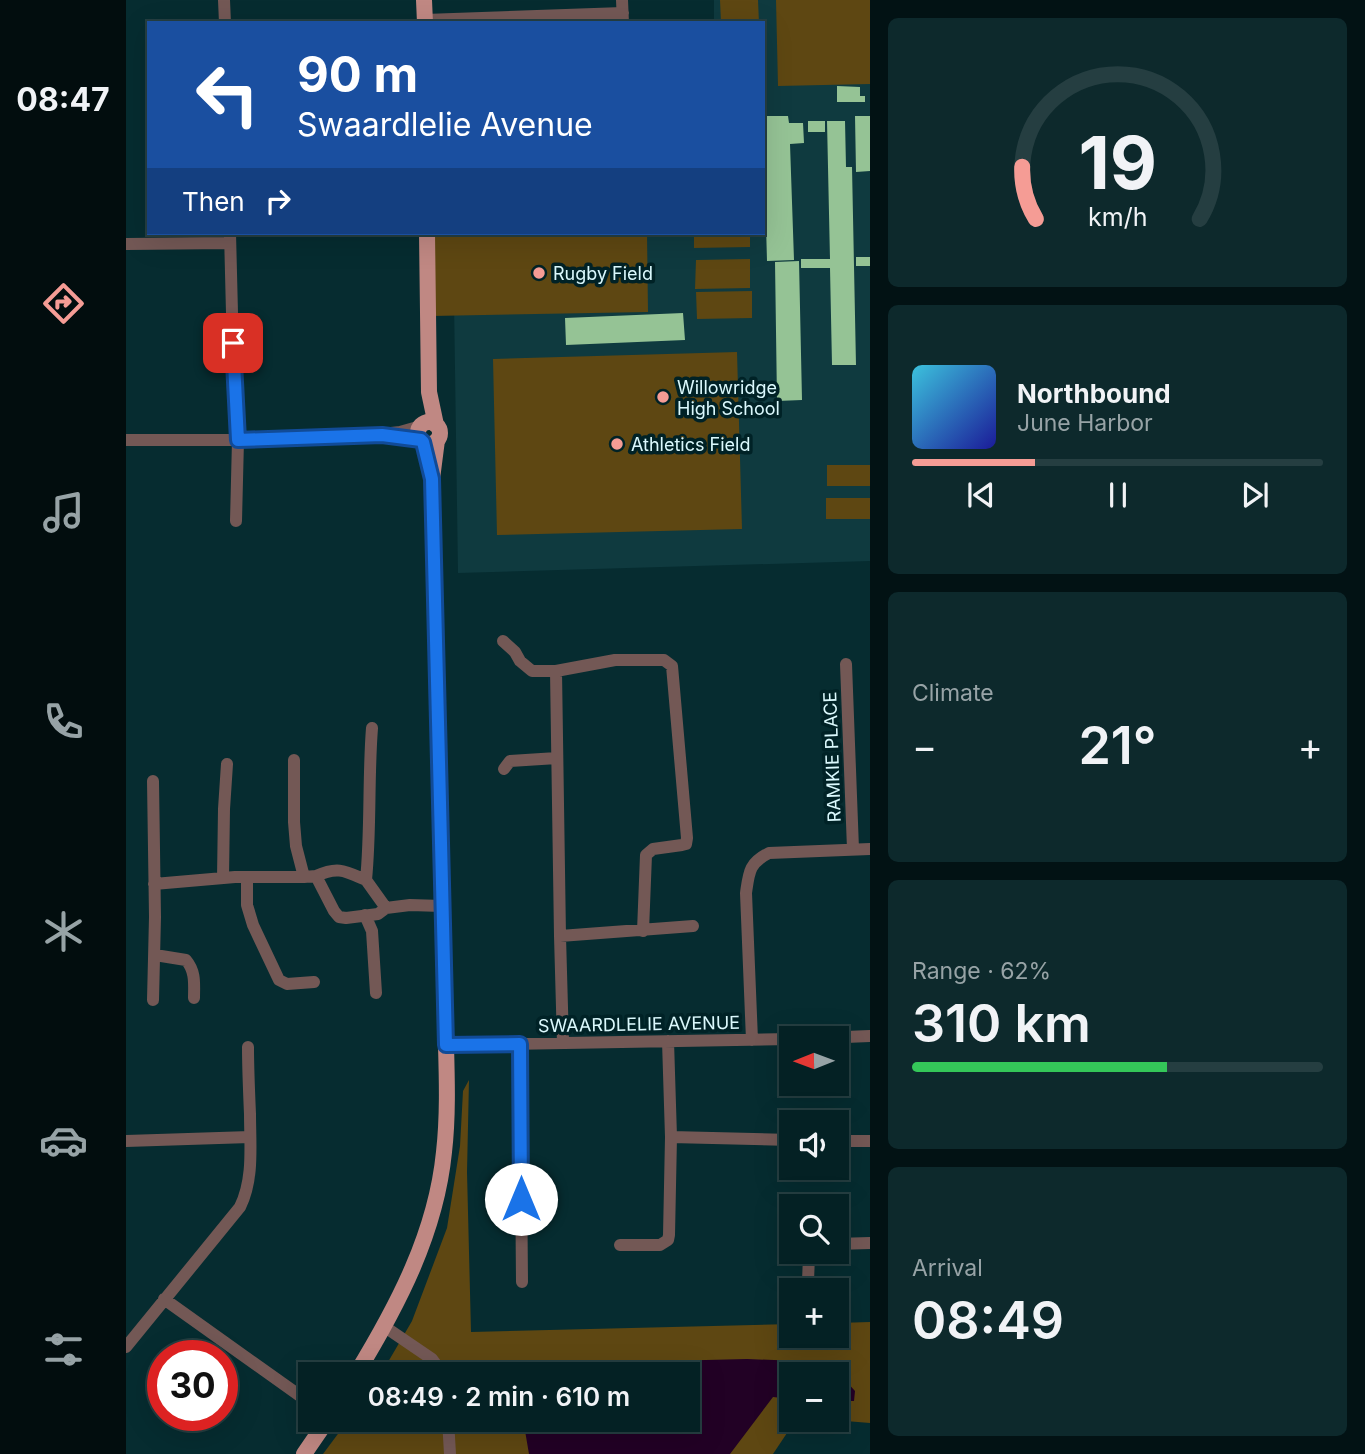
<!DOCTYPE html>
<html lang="en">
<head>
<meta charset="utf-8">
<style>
	:root { --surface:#042124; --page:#0d292c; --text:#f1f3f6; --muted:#97a3a6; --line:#253e41; --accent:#f59c95 }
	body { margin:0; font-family:Inter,sans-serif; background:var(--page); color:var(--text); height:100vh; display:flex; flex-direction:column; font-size:26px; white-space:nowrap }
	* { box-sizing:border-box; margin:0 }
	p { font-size:23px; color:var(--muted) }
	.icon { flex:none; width:38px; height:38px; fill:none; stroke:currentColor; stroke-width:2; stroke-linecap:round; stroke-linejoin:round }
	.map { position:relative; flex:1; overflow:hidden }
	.panel { display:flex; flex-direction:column; gap:18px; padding:18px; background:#021214; width:495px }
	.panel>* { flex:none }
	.guide { position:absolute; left:21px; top:21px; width:618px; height:214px; border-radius:0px; box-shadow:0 7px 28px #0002,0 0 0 2px var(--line); background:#1a4fa0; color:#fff; overflow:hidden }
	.needle { width:46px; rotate:269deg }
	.buttons { position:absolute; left:653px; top:1026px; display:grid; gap:14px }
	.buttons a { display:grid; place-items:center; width:70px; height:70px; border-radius:0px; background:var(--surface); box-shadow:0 7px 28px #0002,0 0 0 2px var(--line); font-size:35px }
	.speed { position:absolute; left:21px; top:1340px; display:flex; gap:14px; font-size:35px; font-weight:700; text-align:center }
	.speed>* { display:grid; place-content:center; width:91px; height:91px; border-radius:50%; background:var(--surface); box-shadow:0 7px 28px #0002,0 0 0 2px var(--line); line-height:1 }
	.speed .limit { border:10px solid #d22; background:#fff; color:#111 }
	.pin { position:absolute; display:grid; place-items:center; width:60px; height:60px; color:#fff; margin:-30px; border-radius:14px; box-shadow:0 4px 10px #0006 }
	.me { position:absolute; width:77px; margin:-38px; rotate:0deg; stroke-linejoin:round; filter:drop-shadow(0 0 5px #0008) }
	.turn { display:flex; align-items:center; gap:24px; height:147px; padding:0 35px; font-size:32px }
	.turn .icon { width:91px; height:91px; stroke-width:2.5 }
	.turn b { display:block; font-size:49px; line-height:60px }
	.then { display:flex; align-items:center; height:66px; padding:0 35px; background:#0003; gap:14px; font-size:26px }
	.big { font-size:52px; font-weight:600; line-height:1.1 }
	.panel .card { flex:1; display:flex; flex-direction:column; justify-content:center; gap:10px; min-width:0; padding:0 24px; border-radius:10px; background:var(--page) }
	.panel .dial { align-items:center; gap:0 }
	.dial svg { height:182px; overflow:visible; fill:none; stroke:var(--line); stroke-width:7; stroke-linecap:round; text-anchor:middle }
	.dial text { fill:var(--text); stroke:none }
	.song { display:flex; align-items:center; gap:21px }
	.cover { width:84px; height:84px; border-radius:10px; background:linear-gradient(135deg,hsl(190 70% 55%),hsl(240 70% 35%)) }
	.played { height:7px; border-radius:4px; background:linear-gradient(90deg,var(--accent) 30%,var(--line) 30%) }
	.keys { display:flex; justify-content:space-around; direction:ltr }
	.heat { display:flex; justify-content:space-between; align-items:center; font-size:38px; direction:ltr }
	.charge { height:10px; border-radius:5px; background:linear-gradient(90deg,#34c759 62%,var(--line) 0) }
	.trip { position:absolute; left:172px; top:1362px; width:402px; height:70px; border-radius:0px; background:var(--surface); box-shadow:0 7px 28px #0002,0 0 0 2px var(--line); font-weight:600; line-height:70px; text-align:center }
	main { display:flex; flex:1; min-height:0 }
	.tabs { display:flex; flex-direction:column; width:126px; justify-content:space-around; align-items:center; background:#020d0e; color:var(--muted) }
	.tabs .icon { width:49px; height:49px }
	.tabs .active { color:var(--accent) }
	.tabs b { font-size:32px; color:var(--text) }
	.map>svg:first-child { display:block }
	.built { fill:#0f3a3f }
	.green { fill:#5e4712 }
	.water { fill:#220125 }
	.building { fill:#95c395 }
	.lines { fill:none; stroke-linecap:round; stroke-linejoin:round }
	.minor { stroke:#735855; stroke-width:12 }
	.major { stroke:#c08883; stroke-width:16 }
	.route-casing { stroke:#114b97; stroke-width:18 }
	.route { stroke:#1a73e8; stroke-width:12 }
	.poi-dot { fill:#f59c95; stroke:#002226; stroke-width:2.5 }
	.labels { text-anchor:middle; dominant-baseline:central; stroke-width:7; stroke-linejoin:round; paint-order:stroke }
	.poi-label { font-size:18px; fill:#dbf9fd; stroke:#002226; text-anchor:start }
	.street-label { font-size:18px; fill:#dbf9fd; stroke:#002226 }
</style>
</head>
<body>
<main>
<nav class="tabs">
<b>08:47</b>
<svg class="icon active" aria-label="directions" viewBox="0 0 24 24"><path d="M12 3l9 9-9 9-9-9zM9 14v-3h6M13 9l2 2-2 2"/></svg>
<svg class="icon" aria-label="music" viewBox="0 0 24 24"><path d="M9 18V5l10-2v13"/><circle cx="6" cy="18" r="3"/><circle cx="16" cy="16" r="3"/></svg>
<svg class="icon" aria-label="phone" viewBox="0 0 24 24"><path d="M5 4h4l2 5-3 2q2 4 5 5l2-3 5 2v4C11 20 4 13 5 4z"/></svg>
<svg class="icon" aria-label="climate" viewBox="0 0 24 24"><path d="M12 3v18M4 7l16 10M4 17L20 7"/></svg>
<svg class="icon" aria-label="car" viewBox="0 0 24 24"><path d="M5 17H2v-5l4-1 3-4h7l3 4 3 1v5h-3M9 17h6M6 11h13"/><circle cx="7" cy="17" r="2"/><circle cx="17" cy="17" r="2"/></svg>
<svg class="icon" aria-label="filters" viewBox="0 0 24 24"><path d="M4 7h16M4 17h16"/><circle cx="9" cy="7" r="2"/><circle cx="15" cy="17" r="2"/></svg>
</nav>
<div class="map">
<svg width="744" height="1454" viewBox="0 0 744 1454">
	<rect width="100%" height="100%" fill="#062c30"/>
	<path class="built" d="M588,0H744V561L332,573L327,233H637V23H588Z"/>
	<path class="green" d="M594,0H632L633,23H595Z
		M650,0H744V84L652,86Z
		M304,233H521L522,312L306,316Z
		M568,233H624V247L568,248Z
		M624,259V288L569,289L570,260Z
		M626,291V318L571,319L570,292Z
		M611,352L616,529L371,535L367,359Z
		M701,465H744V486H701Z
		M700,498H744V519H700Z
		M343,1080L341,1172L345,1332L665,1324V1335H710L711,1323L744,1322V1423L695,1419H710V1374H665V1419H693L661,1433L647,1454H197L223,1419H562V1374H255L286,1321L321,1228L334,1146L337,1091Z"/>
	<path class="water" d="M621,1359L672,1361L704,1374H665V1399L647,1397L604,1454H403L397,1419H562V1374H397L399,1369L415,1364Z
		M711,1376L719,1380L729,1391L728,1401H711Z"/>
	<path class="building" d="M711,86L734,87V96H739V102H711Z
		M637,116H662L663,123H677L678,143L664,144L668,260L641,261Z
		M729,116H744V171L730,172Z
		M682,121H699V132H682Z
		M701,121H719L720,167H726L730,365H706L704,268H675V259H704Z
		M730,257H744V266H730Z
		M673,261L676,400L651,401L649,262Z
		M557,313L559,340L440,345L439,318Z"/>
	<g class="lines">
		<path class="minor" d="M98,0L99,23
			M496,0L497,23
			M299,20L497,13
			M104,233L108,393L112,440L110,521
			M0,244L104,243
			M266,436L294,440
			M0,440H112L256,434L274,432L295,426
			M377,641L389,652L394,661L406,671H430L489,660H538L546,666L561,838L560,844L556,845L527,849L520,855L517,931
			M720,664L727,849
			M430,671L434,936L437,1043
			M246,728C242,779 245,830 240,880L260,908
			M168,760V822L170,846L178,877
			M378,769L384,761L431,758
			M27,781L29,917L27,1000
			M190,876C212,866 219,871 240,880
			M121,877V905L127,925L153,980L161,984L188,982
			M97,878L98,809L101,764
			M28,884L109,877H178L190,876L208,911L213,917L220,918L252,914L260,908L284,905L316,906
			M239,915L246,931L250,993
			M434,936L567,926
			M29,955L60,960C70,972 68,984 68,998
			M695,1038L744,1036
			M626,1040L620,893C623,872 623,863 643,853L744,849
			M394,1044L396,1282
			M320,1045L665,1039
			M545,1137L665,1140
			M0,1141L124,1137
			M710,1141H744
			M710,1244L744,1243
			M494,1245H534L542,1240L543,1235L545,1137L542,1041
			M682,1281L683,1256L686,1251
			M38,1299L184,1403
			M259,1327L306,1359L317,1374
			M0,1347L114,1207C128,1179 124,1145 124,1114C123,1091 122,1069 122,1047
			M322,1419L324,1454"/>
		<path class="major" d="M298,0L299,23
			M301,233L303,392L310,425
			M292 433a11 11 0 1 1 22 0a11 11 0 1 1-22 0Z
			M230,1374C272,1305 310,1233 318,1152C322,1117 321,1081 320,1045L306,479L311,440
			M178,1454L202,1419"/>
	</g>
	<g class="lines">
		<defs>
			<path id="route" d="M107,343L112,440L256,435L295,440L297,442L306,479L320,1045L394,1044L395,1199"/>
		</defs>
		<use href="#route" class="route-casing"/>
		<use href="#route" class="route"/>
	</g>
	<g class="poi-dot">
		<circle cx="413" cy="273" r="7"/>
		<circle cx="537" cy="397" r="7"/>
		<circle cx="491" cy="444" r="7"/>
	</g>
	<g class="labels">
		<g class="poi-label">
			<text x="427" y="273">Rugby Field</text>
			<text x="551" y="387">Willowridge<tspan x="551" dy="21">High School</tspan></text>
			<text x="505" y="444">Athletics Field</text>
		</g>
		<g class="street-label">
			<text transform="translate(706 757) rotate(-92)">RAMKIE PLACE</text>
			<text transform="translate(513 1024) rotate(-1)">SWAARDLELIE AVENUE</text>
		</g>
	</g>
</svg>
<div class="buttons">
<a><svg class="needle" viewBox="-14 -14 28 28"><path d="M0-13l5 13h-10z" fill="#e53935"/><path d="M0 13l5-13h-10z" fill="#97a3a6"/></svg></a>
<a><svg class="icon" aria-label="sound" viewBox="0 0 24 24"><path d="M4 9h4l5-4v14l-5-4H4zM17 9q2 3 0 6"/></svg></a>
<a><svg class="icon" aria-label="search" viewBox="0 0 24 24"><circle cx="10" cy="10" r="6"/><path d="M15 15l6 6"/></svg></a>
<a>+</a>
<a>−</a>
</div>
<div class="speed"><div class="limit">30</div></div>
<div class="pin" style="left:107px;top:343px;background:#d93025"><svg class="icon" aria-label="arrive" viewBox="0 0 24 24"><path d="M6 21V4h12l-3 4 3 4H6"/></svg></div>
<svg class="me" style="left:395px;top:1199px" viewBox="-20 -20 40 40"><circle r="19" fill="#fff"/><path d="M0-13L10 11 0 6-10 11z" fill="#1a73e8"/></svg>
<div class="trip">08:49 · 2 min · 610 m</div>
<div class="guide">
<div class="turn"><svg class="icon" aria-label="left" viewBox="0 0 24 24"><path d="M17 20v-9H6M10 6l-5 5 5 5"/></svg><div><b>90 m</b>Swaardlelie Avenue</div></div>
<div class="then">Then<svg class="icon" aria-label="right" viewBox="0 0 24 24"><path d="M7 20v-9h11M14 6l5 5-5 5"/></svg></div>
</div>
</div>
<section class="panel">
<div class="card dial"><svg viewBox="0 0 100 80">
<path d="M14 69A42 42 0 1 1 86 69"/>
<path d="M14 69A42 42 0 0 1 8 46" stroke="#f59c95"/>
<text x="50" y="56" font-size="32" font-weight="700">19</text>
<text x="50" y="72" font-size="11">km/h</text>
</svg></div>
<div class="card">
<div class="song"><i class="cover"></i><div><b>Northbound</b><p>June Harbor</p></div></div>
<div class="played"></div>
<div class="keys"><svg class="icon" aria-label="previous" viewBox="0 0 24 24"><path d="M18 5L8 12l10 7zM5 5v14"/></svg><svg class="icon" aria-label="pause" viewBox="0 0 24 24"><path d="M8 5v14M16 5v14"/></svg><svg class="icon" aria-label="next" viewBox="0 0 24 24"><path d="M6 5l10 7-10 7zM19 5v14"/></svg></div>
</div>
<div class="card"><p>Climate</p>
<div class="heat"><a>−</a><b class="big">21°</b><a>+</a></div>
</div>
<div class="card"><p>Range · 62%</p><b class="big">310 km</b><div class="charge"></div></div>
<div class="card"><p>Arrival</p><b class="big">08:49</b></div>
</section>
</main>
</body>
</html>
